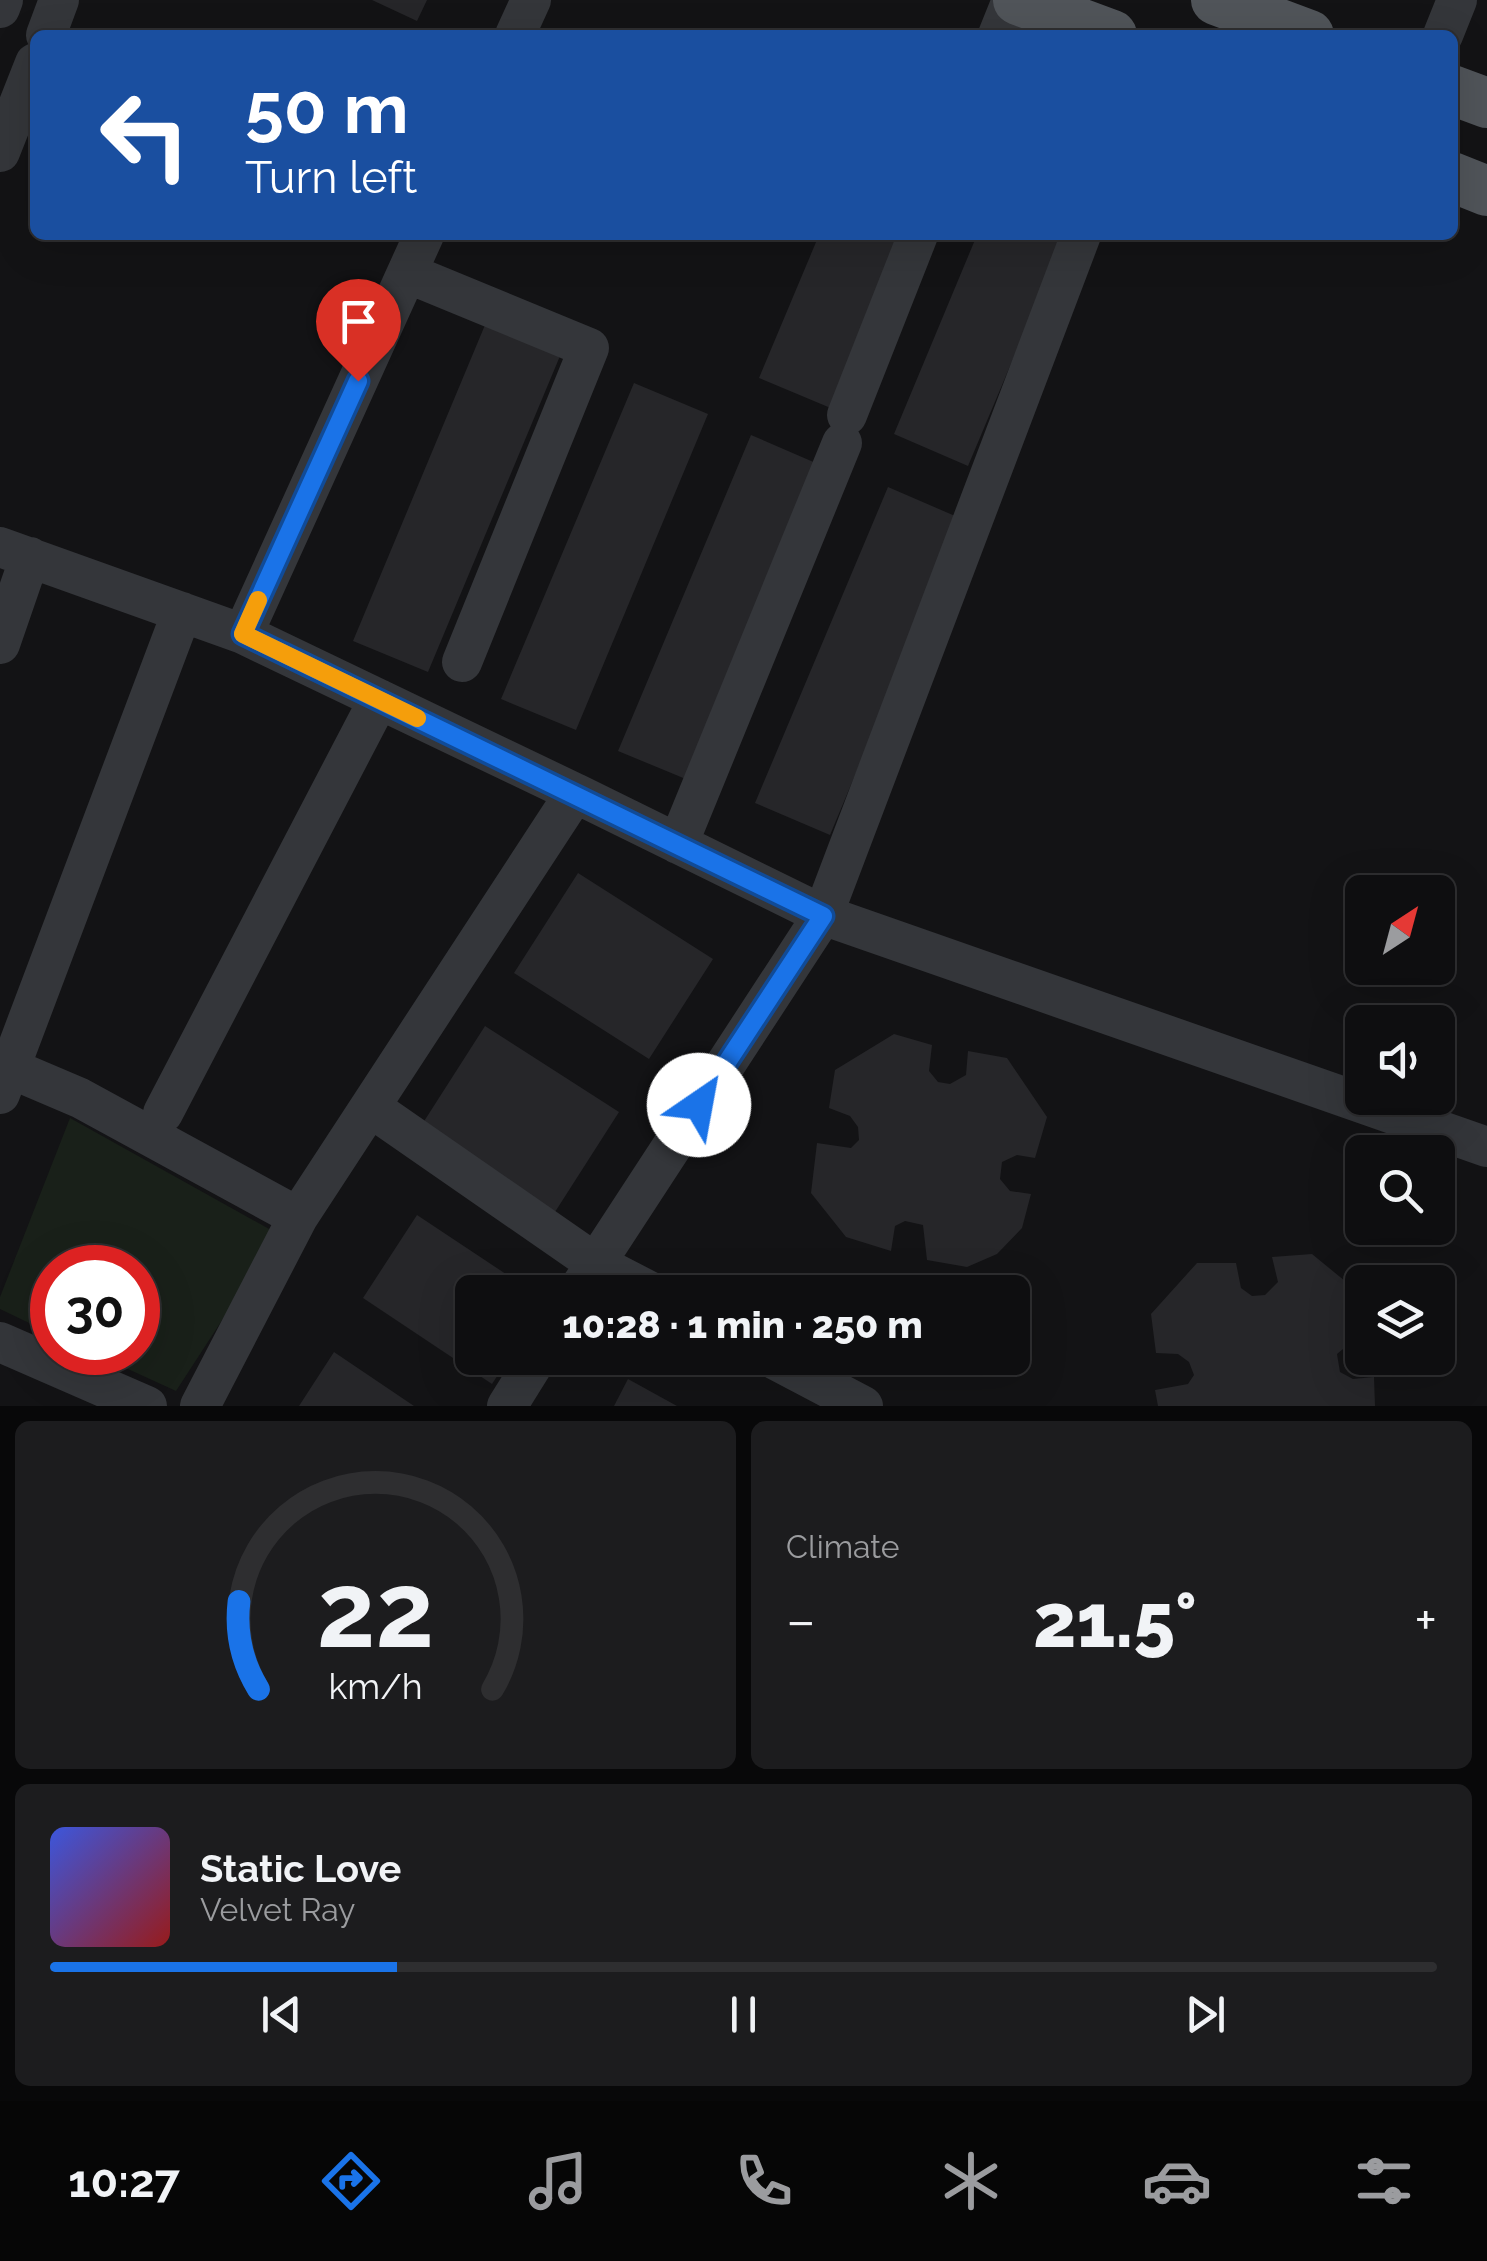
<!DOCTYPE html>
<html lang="en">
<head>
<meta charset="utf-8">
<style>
	:root { --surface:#0e0e10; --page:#1c1c1e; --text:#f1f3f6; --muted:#9b9c9f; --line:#2e2e30; --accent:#1a73e8 }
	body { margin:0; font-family:Raleway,sans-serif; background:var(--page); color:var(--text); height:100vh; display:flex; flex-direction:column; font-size:38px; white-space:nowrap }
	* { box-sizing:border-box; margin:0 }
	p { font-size:32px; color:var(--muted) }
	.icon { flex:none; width:55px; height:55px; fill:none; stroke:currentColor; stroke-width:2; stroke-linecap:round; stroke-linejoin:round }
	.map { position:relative; height:1406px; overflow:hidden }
	.panel { display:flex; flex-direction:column; gap:15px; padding:15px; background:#080809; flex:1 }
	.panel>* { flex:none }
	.hud { position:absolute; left:30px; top:30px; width:1428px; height:210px; border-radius:15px; box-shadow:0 10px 40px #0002,0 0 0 2px var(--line); background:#1a4fa0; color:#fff; overflow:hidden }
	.needle { width:65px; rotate:36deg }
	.buttons { position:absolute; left:1345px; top:875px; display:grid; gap:20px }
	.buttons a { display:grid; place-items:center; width:110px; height:110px; border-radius:15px; background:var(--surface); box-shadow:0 10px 40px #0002,0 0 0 2px var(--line); font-size:50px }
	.speed { position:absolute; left:30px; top:1245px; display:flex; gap:20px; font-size:50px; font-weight:700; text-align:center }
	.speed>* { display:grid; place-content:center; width:130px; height:130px; border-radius:50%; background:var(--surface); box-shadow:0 10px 40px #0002,0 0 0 2px var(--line); line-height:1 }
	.speed .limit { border:15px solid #d22; background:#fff; color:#111 }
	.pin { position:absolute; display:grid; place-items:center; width:85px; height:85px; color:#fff; margin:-102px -42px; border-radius:50% 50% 50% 0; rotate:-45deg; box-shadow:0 0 10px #0007 }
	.pin .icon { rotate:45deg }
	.me { position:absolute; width:110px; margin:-55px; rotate:33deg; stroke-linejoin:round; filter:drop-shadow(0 0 8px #0008) }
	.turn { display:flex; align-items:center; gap:35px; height:210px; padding:0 50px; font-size:45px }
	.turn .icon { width:130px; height:130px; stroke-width:2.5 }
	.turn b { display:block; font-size:70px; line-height:85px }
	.big { font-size:75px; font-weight:800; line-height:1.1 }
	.panel .tile { flex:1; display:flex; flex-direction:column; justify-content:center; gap:15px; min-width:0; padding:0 35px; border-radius:15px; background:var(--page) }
	.panel .dial { align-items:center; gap:0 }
	.dial svg { height:260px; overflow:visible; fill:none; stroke:var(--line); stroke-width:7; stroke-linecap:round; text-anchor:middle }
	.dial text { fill:var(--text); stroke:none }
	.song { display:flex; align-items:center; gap:30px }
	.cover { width:120px; height:120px; border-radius:15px; background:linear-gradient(135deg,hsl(230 70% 55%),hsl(0 70% 35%)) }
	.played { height:10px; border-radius:5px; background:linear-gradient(90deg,var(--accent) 25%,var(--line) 25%) }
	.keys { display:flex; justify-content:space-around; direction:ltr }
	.heat { display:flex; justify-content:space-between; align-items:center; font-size:55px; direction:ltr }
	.panel .tiles { flex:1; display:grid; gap:15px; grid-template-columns:1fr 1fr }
	.tile:last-child { grid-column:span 2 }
	.trip { position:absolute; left:455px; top:1275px; width:575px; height:100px; border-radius:15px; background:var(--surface); box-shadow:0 10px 40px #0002,0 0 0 2px var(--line); font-weight:800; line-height:100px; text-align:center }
	.menu { display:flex; height:160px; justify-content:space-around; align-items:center; background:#060606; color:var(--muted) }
	.menu .icon { width:70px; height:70px }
	.menu .current { color:var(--accent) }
	.menu b { font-size:45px; color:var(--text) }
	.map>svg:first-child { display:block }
	.green { fill:#192019 }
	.building { fill:#262629 }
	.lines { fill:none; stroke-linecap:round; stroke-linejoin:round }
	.minor { stroke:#34363a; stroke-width:40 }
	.major { stroke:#505459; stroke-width:50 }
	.route-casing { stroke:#114b97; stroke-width:25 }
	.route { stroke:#1a73e8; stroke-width:18 }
	.slow { stroke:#f59e0b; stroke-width:18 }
</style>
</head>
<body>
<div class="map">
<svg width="1487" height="1406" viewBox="0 0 1487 1406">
	<rect width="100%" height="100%" fill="#131315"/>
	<path class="green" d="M70,1118L278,1234L176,1391L93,1353L138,1352V1268H52V1334L0,1309V1297Z"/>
	<path class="building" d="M372,0H427L417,21Z
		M819,235H906L833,409L759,378Z
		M977,235H1065L968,466L894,434Z
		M485,325L560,356L428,672L353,641Z
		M634,383L708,414L576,730L501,699Z
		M751,435L825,467L693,782L618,751Z
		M888,487L962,519L830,835L755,803Z
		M578,873L713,959L649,1059L514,973Z
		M485,1026L619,1112L555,1212L421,1126Z
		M894,1034L932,1045L929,1071L938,1082L950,1084L966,1075L968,1051L1007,1058L1047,1117L1035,1158L1017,1155L1002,1162L1000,1179L1010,1191L1031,1194L1022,1228L997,1254L967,1267L927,1260L923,1225L905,1221L895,1226L891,1251L846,1237L811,1193L817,1143L851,1148L859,1140L858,1127L850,1116L829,1108L835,1070Z
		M417,1215L533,1292H472V1358H509L492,1384L363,1298Z
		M1312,1254L1362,1295V1341L1349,1344L1337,1354L1340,1372L1353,1379L1374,1377L1375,1406H1158L1155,1390L1188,1384L1194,1375L1189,1362L1178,1354L1156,1353L1151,1314L1197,1263H1236L1241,1288L1252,1296L1265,1295L1278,1282L1272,1257Z
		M334,1352L414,1406H299Z
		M628,1379L677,1406H614Z"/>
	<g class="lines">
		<path class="minor" d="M0,8L3,0
			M46,35L59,0
			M515,35L531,0
			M998,35L1012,0
			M1443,35L1457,0
			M0,152L35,63
			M1081,235L823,915L1487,1147
			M407,273L589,348L462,662
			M847,415L918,235
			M0,547L243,634L575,793
			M243,634L424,235
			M0,644L30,557
			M678,844L842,443
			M0,1064L80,1098L298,1217
			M0,1094L182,612
			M370,1107L595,1263L651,1292
			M163,1113L379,699
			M0,1342L147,1406
			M772,1358L863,1406
			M200,1406L298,1217L575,793L823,915L577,1292
			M507,1406L537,1358"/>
		<path class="major" d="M1018,0L1112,35
			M1216,0L1309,35
			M1452,90L1487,103
			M1452,177L1487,191"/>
	</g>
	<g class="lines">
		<defs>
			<path id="route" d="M358,381L243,634L823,916L699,1105"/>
		</defs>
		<use href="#route" class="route-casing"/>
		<use href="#route" class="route"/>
		<path class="slow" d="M258,600L243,634L417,718"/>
	</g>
</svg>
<div class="buttons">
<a><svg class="needle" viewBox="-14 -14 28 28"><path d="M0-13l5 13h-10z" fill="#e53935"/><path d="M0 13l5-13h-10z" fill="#9b9c9f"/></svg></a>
<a><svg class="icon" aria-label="sound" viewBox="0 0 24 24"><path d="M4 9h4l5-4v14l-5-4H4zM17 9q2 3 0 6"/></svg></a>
<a><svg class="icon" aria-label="search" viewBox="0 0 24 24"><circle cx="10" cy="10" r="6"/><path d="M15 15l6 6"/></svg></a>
<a><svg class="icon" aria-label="layers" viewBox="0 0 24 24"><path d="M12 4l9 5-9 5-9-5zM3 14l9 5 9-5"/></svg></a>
</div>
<div class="speed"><div class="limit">30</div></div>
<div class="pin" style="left:358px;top:381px;background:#d93025"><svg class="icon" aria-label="arrive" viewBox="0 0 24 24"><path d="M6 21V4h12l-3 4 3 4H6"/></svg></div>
<svg class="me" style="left:699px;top:1105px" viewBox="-20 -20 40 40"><circle r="19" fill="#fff"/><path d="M0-13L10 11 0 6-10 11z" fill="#1a73e8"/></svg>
<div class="trip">10:28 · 1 min · 250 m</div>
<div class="hud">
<div class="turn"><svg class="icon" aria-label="left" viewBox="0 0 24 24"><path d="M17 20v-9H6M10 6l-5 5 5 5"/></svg><div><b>50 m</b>Turn left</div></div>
</div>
</div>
<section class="panel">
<div class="tiles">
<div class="tile dial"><svg viewBox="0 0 100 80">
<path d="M14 69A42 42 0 1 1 86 69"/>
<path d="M14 69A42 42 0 0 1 8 42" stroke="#1a73e8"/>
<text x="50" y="56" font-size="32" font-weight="700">22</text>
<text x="50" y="72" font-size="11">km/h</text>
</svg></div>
<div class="tile"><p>Climate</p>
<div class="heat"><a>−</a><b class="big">21.5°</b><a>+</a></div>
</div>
<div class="tile">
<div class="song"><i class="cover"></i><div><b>Static Love</b><p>Velvet Ray</p></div></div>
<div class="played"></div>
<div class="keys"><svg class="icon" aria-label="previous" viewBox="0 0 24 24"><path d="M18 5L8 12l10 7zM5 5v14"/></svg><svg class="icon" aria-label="pause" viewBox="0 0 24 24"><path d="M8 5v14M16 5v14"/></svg><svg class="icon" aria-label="next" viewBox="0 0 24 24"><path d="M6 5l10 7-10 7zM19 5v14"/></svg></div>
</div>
</div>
</section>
<nav class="menu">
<b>10:27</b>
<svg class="icon current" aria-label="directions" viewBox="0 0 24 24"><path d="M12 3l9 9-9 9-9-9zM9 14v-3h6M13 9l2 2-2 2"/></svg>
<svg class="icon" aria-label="music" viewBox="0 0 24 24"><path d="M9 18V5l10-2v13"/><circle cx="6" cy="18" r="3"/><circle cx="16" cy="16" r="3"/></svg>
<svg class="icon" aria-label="phone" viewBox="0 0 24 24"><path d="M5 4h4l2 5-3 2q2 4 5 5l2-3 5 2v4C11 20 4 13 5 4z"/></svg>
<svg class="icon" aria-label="climate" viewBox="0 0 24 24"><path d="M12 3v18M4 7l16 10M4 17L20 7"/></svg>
<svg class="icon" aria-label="car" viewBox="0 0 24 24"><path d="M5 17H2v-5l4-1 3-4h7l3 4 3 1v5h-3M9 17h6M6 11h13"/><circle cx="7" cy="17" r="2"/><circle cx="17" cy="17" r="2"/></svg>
<svg class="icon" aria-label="filters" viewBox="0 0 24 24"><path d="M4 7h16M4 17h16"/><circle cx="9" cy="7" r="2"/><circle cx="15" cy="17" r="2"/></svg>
</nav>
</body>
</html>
